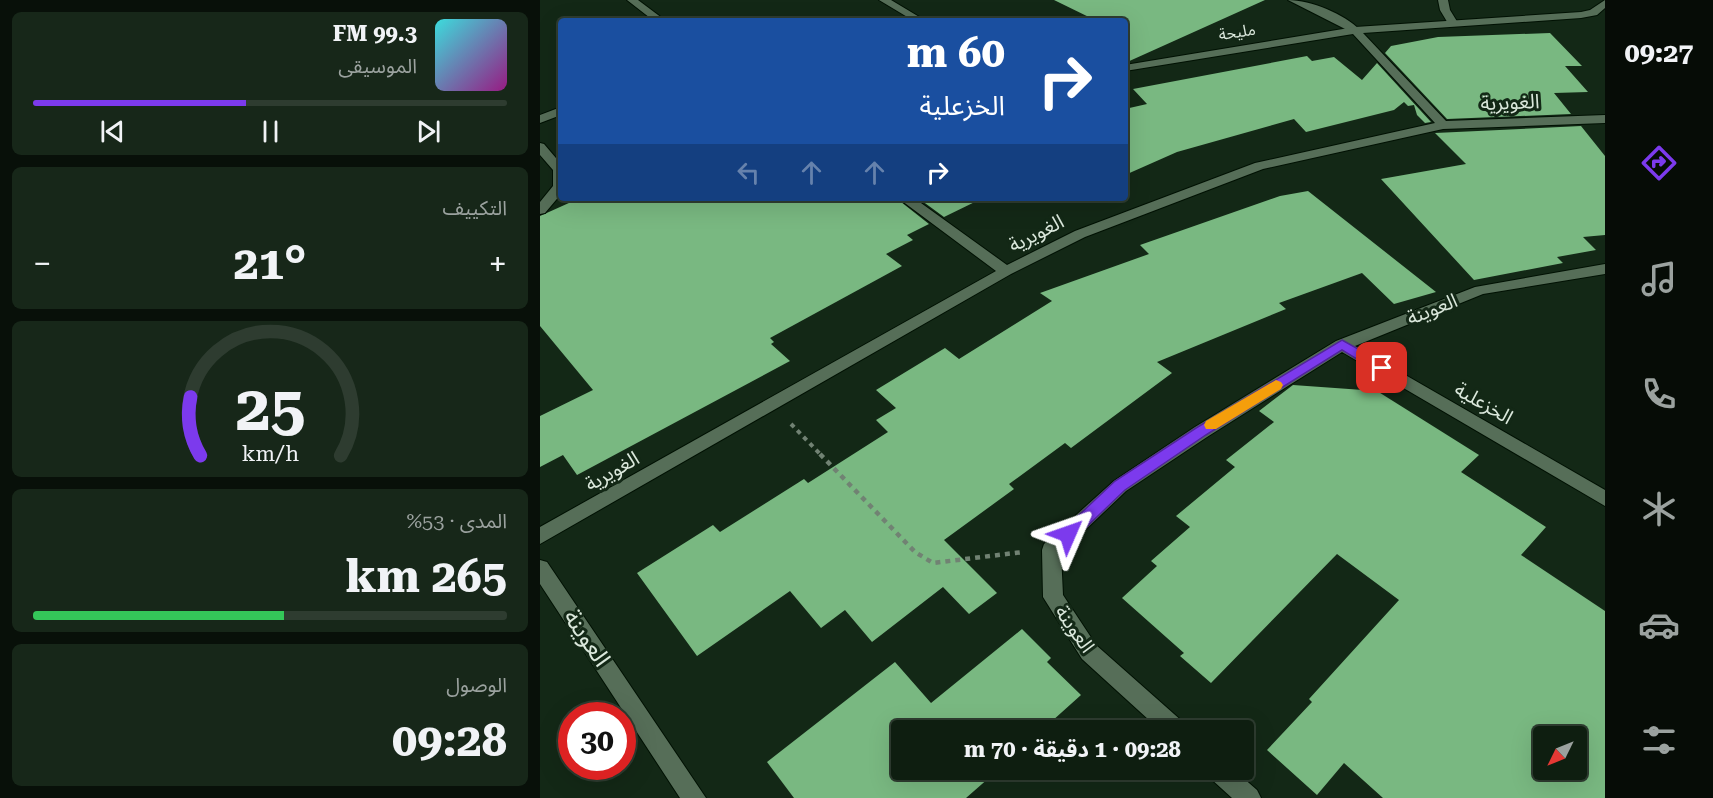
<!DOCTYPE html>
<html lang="ar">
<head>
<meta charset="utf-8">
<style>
	:root { --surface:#0e1e10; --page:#172719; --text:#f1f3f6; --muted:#9ba29f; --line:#2e3c30; --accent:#7c3aed }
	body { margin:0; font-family:"Roboto Serif","Noto Sans Arabic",serif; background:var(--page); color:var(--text); direction:rtl; height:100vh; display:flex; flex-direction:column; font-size:22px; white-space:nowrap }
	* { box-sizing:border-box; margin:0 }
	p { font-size:20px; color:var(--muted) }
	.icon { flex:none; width:33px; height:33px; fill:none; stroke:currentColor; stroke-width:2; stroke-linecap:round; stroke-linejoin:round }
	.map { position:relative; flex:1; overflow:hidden; direction:ltr }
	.details { display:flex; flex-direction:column; gap:12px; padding:12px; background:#081009; width:540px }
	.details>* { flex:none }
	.top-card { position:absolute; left:18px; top:18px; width:570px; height:183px; border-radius:6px; box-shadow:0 6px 24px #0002,0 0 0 2px var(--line); direction:rtl; background:#1a4fa0; color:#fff; overflow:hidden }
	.needle { width:39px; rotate:227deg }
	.tools { position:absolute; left:993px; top:726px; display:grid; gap:12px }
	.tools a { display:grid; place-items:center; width:54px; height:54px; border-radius:6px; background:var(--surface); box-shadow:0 6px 24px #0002,0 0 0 2px var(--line); font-size:30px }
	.speed { position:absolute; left:18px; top:702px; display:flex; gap:12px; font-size:30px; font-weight:700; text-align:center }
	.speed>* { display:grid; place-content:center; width:78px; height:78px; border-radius:50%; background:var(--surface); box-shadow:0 6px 24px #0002,0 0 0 2px var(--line); line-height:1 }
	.speed .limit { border:9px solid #d22; background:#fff; color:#111 }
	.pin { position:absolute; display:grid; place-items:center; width:51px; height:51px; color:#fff; margin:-26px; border-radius:12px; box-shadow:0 3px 9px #0006 }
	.me { position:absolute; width:66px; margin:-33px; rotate:47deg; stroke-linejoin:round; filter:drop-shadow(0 0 4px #0008) }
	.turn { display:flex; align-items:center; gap:21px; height:126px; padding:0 24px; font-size:27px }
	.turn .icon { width:78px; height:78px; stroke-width:2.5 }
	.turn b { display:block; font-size:42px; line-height:51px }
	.lanes { display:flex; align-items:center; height:57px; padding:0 24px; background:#0003; justify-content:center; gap:30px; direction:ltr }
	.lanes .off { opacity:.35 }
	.big { font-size:45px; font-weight:700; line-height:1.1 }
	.details .card { flex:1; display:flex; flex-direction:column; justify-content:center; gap:9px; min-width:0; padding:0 21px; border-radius:9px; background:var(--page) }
	.details .dial { align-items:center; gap:0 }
	.dial svg { height:156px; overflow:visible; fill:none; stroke:var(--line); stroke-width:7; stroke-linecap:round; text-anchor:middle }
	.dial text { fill:var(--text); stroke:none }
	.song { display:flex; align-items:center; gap:18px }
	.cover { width:72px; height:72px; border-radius:9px; background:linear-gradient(135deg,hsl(180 70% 55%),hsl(310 70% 35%)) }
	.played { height:6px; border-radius:3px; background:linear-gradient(90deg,var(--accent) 45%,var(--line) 45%) }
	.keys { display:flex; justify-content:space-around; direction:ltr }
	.heat { display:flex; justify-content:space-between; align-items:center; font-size:33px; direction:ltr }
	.charge { height:9px; border-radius:4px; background:linear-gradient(90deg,#34c759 53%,var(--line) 0) }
	.trip { position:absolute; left:351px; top:720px; width:363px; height:60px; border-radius:6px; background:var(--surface); box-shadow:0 6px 24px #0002,0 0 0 2px var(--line); font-weight:700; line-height:60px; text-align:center; direction:rtl }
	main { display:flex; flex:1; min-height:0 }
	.dock { display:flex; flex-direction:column; width:108px; justify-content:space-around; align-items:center; background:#060c06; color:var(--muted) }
	.dock .icon { width:42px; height:42px }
	.dock .active { color:var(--accent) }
	.dock b { font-size:27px; color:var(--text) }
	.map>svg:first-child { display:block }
	.building { fill:#79b881; fill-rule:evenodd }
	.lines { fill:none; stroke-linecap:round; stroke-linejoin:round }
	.service-casing { stroke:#001103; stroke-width:2 }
	.minor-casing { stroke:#001103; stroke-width:2 }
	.path-far1 { stroke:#718273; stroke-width:4; stroke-dasharray:4.5 4.5; stroke-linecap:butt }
	.path { stroke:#718273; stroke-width:4.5; stroke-dasharray:5 5; stroke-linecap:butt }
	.service { fill:#566e58; fill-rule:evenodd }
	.minor { fill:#566e58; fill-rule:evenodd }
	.route { fill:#7c3aed; stroke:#51269a; stroke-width:1.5 }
	.slow { fill:#f59e0b }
	.labels { text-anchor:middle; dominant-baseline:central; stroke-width:6; stroke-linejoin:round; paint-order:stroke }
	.far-street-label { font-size:16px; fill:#dbe8dc; stroke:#132816 }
	.street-label { font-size:20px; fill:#dbe8dc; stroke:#132816 }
	.near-street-label { font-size:24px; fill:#dbe8dc; stroke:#132816 }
</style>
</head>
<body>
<main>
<nav class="dock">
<b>09:27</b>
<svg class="icon active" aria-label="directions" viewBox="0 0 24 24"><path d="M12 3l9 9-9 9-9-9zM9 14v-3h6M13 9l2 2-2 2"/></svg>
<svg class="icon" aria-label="music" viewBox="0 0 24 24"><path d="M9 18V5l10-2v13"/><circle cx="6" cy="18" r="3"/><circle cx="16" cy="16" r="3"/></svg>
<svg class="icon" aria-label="phone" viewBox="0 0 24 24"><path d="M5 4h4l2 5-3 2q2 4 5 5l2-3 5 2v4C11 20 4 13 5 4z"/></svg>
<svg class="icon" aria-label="climate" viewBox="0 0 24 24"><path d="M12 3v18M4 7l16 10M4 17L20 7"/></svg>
<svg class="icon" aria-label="car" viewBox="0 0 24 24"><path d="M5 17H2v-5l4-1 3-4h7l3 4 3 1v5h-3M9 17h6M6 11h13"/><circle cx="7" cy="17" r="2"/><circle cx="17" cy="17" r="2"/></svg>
<svg class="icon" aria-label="filters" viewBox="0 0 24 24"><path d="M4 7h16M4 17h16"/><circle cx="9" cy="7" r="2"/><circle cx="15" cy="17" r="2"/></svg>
</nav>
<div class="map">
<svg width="1065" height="798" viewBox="0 0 1065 798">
	<rect width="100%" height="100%" fill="#132816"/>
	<path class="building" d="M514,0H725L585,63V21H557Z
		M1010,33L1042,66H1025L1048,92L1014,93L1031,114L907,119L845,53L851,46L898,37Z
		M767,56L772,61L794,57L822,80L837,63L891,122L885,123L877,115L874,105L868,106L864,102L854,110L766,132L754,119L637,152L585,175V109L607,104L593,89Z
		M1041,126L1065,156V235L1043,237L1056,250L1017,257L1023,263L934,280L841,179L926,164L895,133Z
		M768,191L896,292L854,304L822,273L739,303L746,309L617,362L632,373L531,448L525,443L469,484L474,489L404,540L457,593L429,614L403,587L332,642L305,610L281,628L250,591L157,656L97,573L173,525L180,532L264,479L268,483L348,432L336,420L356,408L336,390L405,348L419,359L512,301L500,293L609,254L600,245L740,196Z
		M40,198H356L389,224L367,235L373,240L346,254L362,266L230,338L234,342L231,344L250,361L37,475L23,455L0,467V416L53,390L0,326V216Z
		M378,198H443L404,217Z
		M753,385L837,391L939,455L921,472L1006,527L981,555L1065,611V798H843L804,763L777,795L727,750L772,702L769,699L859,600L797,554L671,683L640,656L644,653L582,598L617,566L611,561L650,527L636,516L695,467L686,460L734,422L719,411ZM1004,736H1036V770H1004Z
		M482,629L511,658L507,662L541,695L502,730H362V770H458L426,798H254L227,762L355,662L391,703Z"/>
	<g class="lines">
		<defs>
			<path id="service" d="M748,0C771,0 804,14 820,30L811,32Z
				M898,0H908L910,10L918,23L917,25H909L900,10Z"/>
			<path id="minor" d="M87,0H98L126,21H114Z
				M339,0H351L386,21H374Z
				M1065,0V8L1057,15L1041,18L823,33L906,121L1065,115V123L903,129L723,169L545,237L471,274L0,544V527L456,271L358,198H374L467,265L535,231L715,163L895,123L813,34L585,71V65L815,27L1041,12L1050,10Z
				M21,107V115L0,123V115Z
				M0,143L4,144L21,164V194L5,213L0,214V202L13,186V170L0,155Z
				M1065,264V274L943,294L815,346L1065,490V506L802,352L667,437L586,491L521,553L523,595L556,645L643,722L646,730H620L542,659L503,597L502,550L504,544L574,481L655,427L796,341L935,287Z
				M0,560L7,562L166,798H140L0,584Z
				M667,770H694L717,790L721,798H692L670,778Z"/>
		</defs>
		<use href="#service" class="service-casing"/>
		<use href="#minor" class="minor-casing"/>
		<path class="path-far1" d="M251,424L282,456"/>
		<path class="path" d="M280,454L375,552L393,563L483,552"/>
		<use href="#service" class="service"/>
		<use href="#minor" class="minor"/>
	</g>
	<path class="route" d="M802,340L847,365L849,368L847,372H838L802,350L666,435L585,490L534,539L528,541L523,539L521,534L523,530L575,481L656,428Z"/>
	<path class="slow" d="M736,380L741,382L743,385L741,389L676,429H666L664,425L666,421Z"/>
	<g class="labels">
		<g class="far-street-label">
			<text transform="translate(697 32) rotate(-9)">مليحة</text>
		</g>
		<g class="street-label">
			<text transform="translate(970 102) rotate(-2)">الغويرية</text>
			<text transform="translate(496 233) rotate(-27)">الغويرية</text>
			<text transform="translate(892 309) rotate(-22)">العوينة</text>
			<text transform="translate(944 403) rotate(30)">الخزعلية</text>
			<text transform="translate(72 471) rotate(-30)">الغويرية</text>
			<text transform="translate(535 629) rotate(55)">العوينة</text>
		</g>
		<g class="near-street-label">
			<text transform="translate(47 638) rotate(56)">العوينة</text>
		</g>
	</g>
</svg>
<div class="tools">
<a><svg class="needle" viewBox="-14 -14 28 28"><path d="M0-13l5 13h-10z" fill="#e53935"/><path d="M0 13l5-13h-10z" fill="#9ba29f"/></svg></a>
</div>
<div class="speed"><div class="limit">30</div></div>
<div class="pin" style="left:842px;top:368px;background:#d93025"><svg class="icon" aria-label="arrive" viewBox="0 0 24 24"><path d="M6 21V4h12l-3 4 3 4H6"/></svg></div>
<svg class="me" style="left:528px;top:534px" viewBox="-20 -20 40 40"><path d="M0-17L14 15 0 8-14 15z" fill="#7c3aed" stroke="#fff" stroke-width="4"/></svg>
<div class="trip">09:28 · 1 دقيقة · 70 m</div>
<div class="top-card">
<div class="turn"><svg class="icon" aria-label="right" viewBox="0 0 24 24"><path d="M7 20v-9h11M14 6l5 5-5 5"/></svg><div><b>60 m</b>الخزعلية</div></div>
<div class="lanes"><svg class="icon off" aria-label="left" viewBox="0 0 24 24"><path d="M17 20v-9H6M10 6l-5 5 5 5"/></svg><svg class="icon off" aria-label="ahead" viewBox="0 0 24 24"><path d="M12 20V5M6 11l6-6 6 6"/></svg><svg class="icon off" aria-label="ahead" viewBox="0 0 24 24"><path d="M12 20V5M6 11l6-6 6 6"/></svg><svg class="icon" aria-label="right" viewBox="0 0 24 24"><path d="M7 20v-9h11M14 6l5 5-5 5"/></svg></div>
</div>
</div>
<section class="details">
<div class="card">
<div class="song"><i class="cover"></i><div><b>99.3 FM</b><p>الموسيقى</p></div></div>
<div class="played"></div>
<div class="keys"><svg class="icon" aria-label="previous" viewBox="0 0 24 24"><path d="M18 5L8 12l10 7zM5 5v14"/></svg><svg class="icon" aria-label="pause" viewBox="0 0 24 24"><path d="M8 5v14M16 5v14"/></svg><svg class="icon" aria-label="next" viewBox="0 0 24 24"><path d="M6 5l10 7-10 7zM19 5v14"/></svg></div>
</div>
<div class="card"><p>التكييف</p>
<div class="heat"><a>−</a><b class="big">21°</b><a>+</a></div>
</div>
<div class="card dial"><svg viewBox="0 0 100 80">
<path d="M14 69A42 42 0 1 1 86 69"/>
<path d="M14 69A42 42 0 0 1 9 39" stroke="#7c3aed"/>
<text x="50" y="56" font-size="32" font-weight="700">25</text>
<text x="50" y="72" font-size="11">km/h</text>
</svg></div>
<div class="card"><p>المدى · 53%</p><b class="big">265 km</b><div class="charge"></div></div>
<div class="card"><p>الوصول</p><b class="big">09:28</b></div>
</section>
</main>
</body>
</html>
